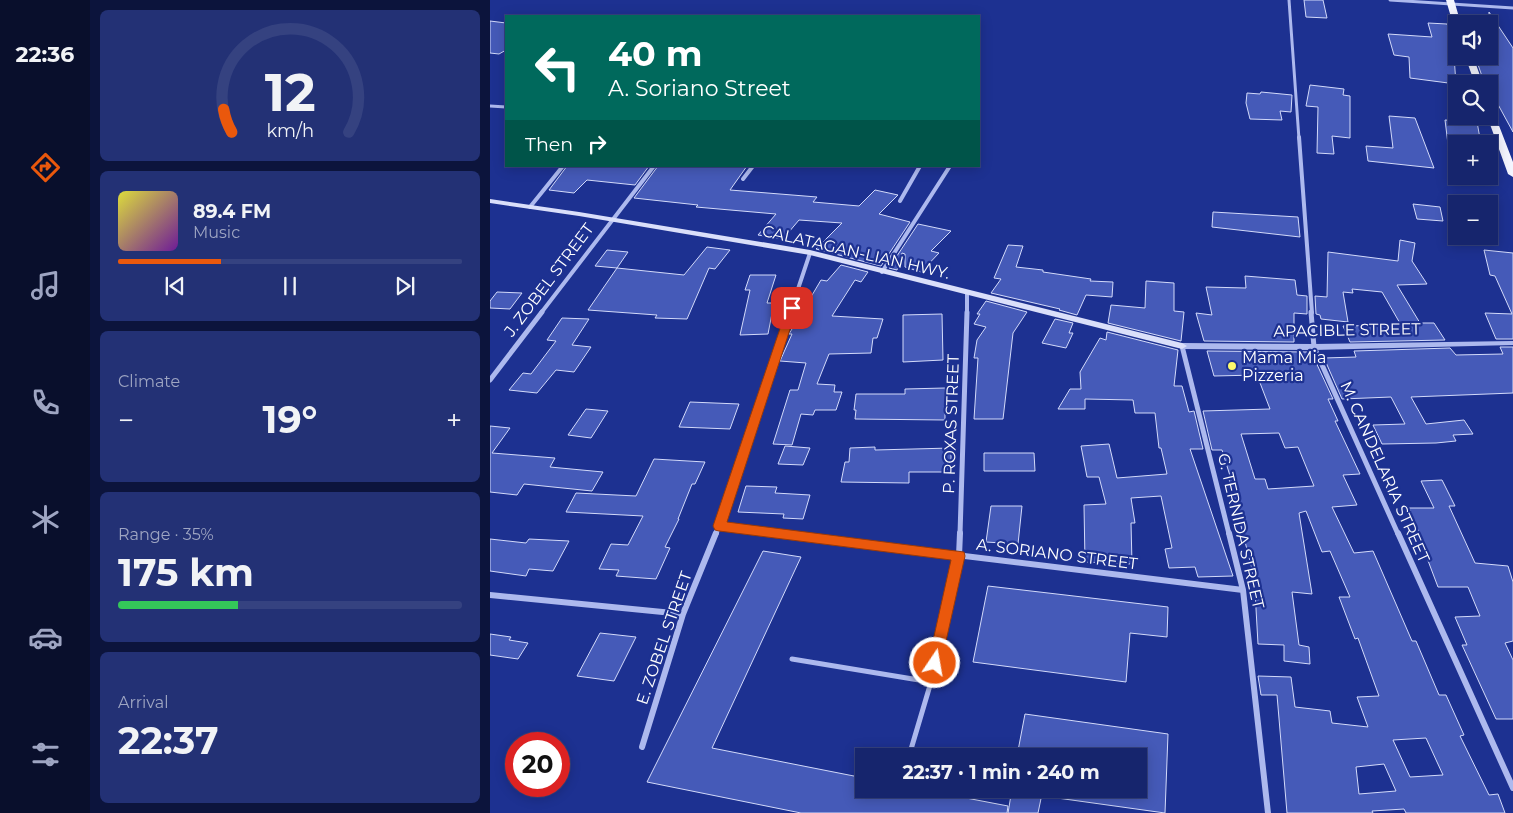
<!DOCTYPE html>
<html lang="en">
<head>
<meta charset="utf-8">
<style>
	:root { --surface:#16256d; --page:#233175; --text:#f1f3f6; --muted:#9ea5c2; --line:#354280; --accent:#ea580c }
	body { margin:0; font-family:Montserrat,sans-serif; background:var(--page); color:var(--text); height:100vh; display:flex; flex-direction:column; font-size:19px; white-space:nowrap }
	* { box-sizing:border-box; margin:0 }
	p { font-size:16px; color:var(--muted) }
	.icon { flex:none; width:28px; height:28px; fill:none; stroke:currentColor; stroke-width:2; stroke-linecap:round; stroke-linejoin:round }
	.map { position:relative; flex:1; overflow:hidden }
	.details { display:flex; flex-direction:column; gap:10px; padding:10px; background:#0c143c; width:400px }
	.details>* { flex:none }
	.guide { position:absolute; left:15px; top:15px; width:475px; height:152px; border-radius:0px; box-shadow:0 2px 12px #0003,0 0 0 1px var(--line); background:#00695c; color:#fff; overflow:hidden }
	.buttons { position:absolute; left:958px; top:15px; display:grid; gap:10px }
	.buttons a { display:grid; place-items:center; width:50px; height:50px; border-radius:0px; background:var(--surface); box-shadow:0 2px 12px #0003,0 0 0 1px var(--line); font-size:25px }
	.speed { position:absolute; left:15px; top:732px; display:flex; gap:10px; font-size:25px; font-weight:700; text-align:center }
	.speed>* { display:grid; place-content:center; width:65px; height:65px; border-radius:50%; background:var(--surface); box-shadow:0 2px 12px #0003,0 0 0 1px var(--line); line-height:1 }
	.speed .limit { border:8px solid #d22; background:#fff; color:#111 }
	.pin { position:absolute; display:grid; place-items:center; width:42px; height:42px; color:#fff; margin:-21px; border-radius:10px; box-shadow:0 2px 8px #0006 }
	.me { position:absolute; width:55px; margin:-28px; rotate:12deg; stroke-linejoin:round; filter:drop-shadow(0 0 4px #0008) }
	.turn { display:flex; align-items:center; gap:18px; height:105px; padding:0 20px; font-size:22px }
	.turn .icon { width:65px; height:65px; stroke-width:2.5 }
	.turn b { display:block; font-size:35px; line-height:42px }
	.then { display:flex; align-items:center; height:48px; padding:0 20px; background:#0003; gap:10px; font-size:19px }
	.big { font-size:38px; font-weight:700; line-height:1.1 }
	.details .tile { flex:1; display:flex; flex-direction:column; justify-content:center; gap:8px; min-width:0; padding:0 18px; border-radius:8px; background:var(--page) }
	.details .dial { align-items:center; gap:0 }
	.dial svg { height:130px; overflow:visible; fill:none; stroke:var(--line); stroke-width:7; stroke-linecap:round; text-anchor:middle }
	.dial text { fill:var(--text); stroke:none }
	.song { display:flex; align-items:center; gap:15px }
	.cover { width:60px; height:60px; border-radius:8px; background:linear-gradient(135deg,hsl(60 70% 55%),hsl(280 70% 35%)) }
	.played { height:5px; border-radius:2px; background:linear-gradient(90deg,var(--accent) 30%,var(--line) 30%) }
	.keys { display:flex; justify-content:space-around; direction:ltr }
	.heat { display:flex; justify-content:space-between; align-items:center; font-size:28px; direction:ltr }
	.charge { height:8px; border-radius:4px; background:linear-gradient(90deg,#34c759 35%,var(--line) 0) }
	.trip { position:absolute; left:365px; top:748px; width:292px; height:50px; border-radius:0px; background:var(--surface); box-shadow:0 2px 12px #0003,0 0 0 1px var(--line); font-weight:700; line-height:50px; text-align:center }
	main { display:flex; flex:1; min-height:0 }
	.tab-bar { display:flex; flex-direction:column; width:90px; justify-content:space-around; align-items:center; background:#090f2c; color:var(--muted) }
	.tab-bar .icon { width:35px; height:35px }
	.tab-bar .current { color:var(--accent) }
	.tab-bar b { font-size:22px; color:var(--text) }
	.map>svg:first-child { display:block }
	.building { fill:#455ab8; stroke:#d3dafa; fill-rule:evenodd }
	.lines { fill:none; stroke-linecap:round; stroke-linejoin:round }
	.service { stroke:#adb9ee; stroke-width:5 }
	.minor-far3 { stroke:#adb9ee; stroke-width:3 }
	.minor-far2 { stroke:#adb9ee; stroke-width:4 }
	.minor-far1 { stroke:#adb9ee; stroke-width:5 }
	.minor { stroke:#adb9ee; stroke-width:6 }
	.tertiary { fill:#adb9ee; fill-rule:evenodd }
	.secondary { fill:#dadffa; fill-rule:evenodd }
	.primary { fill:#f4f5ff; fill-rule:evenodd }
	.route { fill:#ea580c; stroke:#983908 }
	.poi-dot { fill:#fdfa6c; stroke:#1d3191; stroke-width:2 }
	.labels { text-anchor:middle; dominant-baseline:central; stroke-width:4.5; stroke-linejoin:round; paint-order:stroke }
	.street-label { font-size:16px; fill:#fff; stroke:#1d3191 }
	.poi-label { font-size:16px; fill:#fff; stroke:#1d3191; text-anchor:start }
</style>
</head>
<body>
<main>
<nav class="tab-bar">
<b>22:36</b>
<svg class="icon current" aria-label="directions" viewBox="0 0 24 24"><path d="M12 3l9 9-9 9-9-9zM9 14v-3h6M13 9l2 2-2 2"/></svg>
<svg class="icon" aria-label="music" viewBox="0 0 24 24"><path d="M9 18V5l10-2v13"/><circle cx="6" cy="18" r="3"/><circle cx="16" cy="16" r="3"/></svg>
<svg class="icon" aria-label="phone" viewBox="0 0 24 24"><path d="M5 4h4l2 5-3 2q2 4 5 5l2-3 5 2v4C11 20 4 13 5 4z"/></svg>
<svg class="icon" aria-label="climate" viewBox="0 0 24 24"><path d="M12 3v18M4 7l16 10M4 17L20 7"/></svg>
<svg class="icon" aria-label="car" viewBox="0 0 24 24"><path d="M5 17H2v-5l4-1 3-4h7l3 4 3 1v5h-3M9 17h6M6 11h13"/><circle cx="7" cy="17" r="2"/><circle cx="17" cy="17" r="2"/></svg>
<svg class="icon" aria-label="filters" viewBox="0 0 24 24"><path d="M4 7h16M4 17h16"/><circle cx="9" cy="7" r="2"/><circle cx="15" cy="17" r="2"/></svg>
</nav>
<section class="details">
<div class="tile dial"><svg viewBox="0 0 100 80">
<path d="M14 69A42 42 0 1 1 86 69"/>
<path d="M14 69A42 42 0 0 1 9 55" stroke="#ea580c"/>
<text x="50" y="56" font-size="32" font-weight="700">12</text>
<text x="50" y="72" font-size="11">km/h</text>
</svg></div>
<div class="tile">
<div class="song"><i class="cover"></i><div><b>89.4 FM</b><p>Music</p></div></div>
<div class="played"></div>
<div class="keys"><svg class="icon" aria-label="previous" viewBox="0 0 24 24"><path d="M18 5L8 12l10 7zM5 5v14"/></svg><svg class="icon" aria-label="pause" viewBox="0 0 24 24"><path d="M8 5v14M16 5v14"/></svg><svg class="icon" aria-label="next" viewBox="0 0 24 24"><path d="M6 5l10 7-10 7zM19 5v14"/></svg></div>
</div>
<div class="tile"><p>Climate</p>
<div class="heat"><a>−</a><b class="big">19°</b><a>+</a></div>
</div>
<div class="tile"><p>Range · 35%</p><b class="big">175 km</b><div class="charge"></div></div>
<div class="tile"><p>Arrival</p><b class="big">22:37</b></div>
</section>
<div class="map">
<svg width="1023" height="813" viewBox="0 0 1023 813">
	<rect width="100%" height="100%" fill="#1d3191"/>
	<path class="building" d="M814,0H833L837,18L816,17Z
		M999,12L1023,48V132L999,88V84L994,82L985,56H999Z
		M0,21L16,23V50L9,54L0,53Z
		M938,23L957,24L963,42L966,84L920,78L919,57L904,55L898,34L942,37Z
		M820,85L854,89L853,95L860,96V138L842,136L844,154L827,153L828,107L816,106Z
		M771,92L802,95L801,112L790,111L792,120L760,119L756,103L757,93L770,94Z
		M899,116L925,118L944,168L878,161L876,146L903,148Z
		M955,120L987,122L991,144H958Z
		M77,166H159L145,185L97,180L84,193L59,190Z
		M168,166H257L240,190L327,197L323,202L369,206L385,190L408,195L389,214L420,222L391,266L326,249L352,223L309,220L293,239L268,235L286,214L206,207L208,205L144,198Z
		M923,204L950,207L953,221L927,219Z
		M723,212L808,217L810,237L722,227Z
		M428,224L461,231L441,251L449,253L431,272L415,267V254L412,253L407,270L399,268Z
		M910,240L925,243L922,261L937,284L907,285L930,323H944L955,340L860,342L853,326L911,325L892,292L862,289L863,293L853,292L858,322L831,319L830,315L826,314L825,296L837,297L838,252L908,261Z
		M518,245L533,246L526,267L553,270V272L601,279L600,281L623,282L622,297L596,295L587,315L569,310L570,309L501,293L511,279L504,278Z
		M217,247L240,250L225,269L219,268L197,319L165,318L167,315L98,310L127,268L194,275Z
		M117,250L138,252L127,268L105,266Z
		M994,250L1023,253V339H1006L995,313L1022,314L1005,276L1000,275Z
		M351,265L378,272L371,282L365,280L342,316L393,319L387,338H383L381,353L339,354L327,384L345,385L344,392H352L346,410H325L323,415L311,414L302,445L283,444L300,390H308L316,363L290,361L302,334H299L331,280L337,281Z
		M260,275H286L277,303H284L278,334L250,335L260,290H255Z
		M755,276L805,280L807,295L817,296V314L804,313V342L714,341L706,313L722,315L716,287L756,288Z
		M656,281L684,283V311L694,312L691,341L618,323L621,305L655,308Z
		M7,292L32,293L20,309L0,308V301Z
		M496,301L537,312L523,333L513,419H484L488,358H484L487,340L496,327L484,324L490,314H487Z
		M452,314L453,360L413,362V315Z
		M72,318L99,319L82,345L101,347L84,372L66,370L47,393L19,390L33,373L41,374L66,341L57,340Z
		M565,319L583,323L579,333H583L576,348L552,343Z
		M617,332L688,350L684,386H692L699,412L704,411L713,449H700L743,576L708,577L705,567L679,568L675,549L682,548L671,496L641,498L645,523H641L642,564L595,562L594,505L616,504L609,477H597L591,446L619,444L627,478L677,474L671,448H669L665,413H645L643,400L595,399V409H568L580,389H591L590,372L610,338L616,340Z
		M1010,347H1023V393L921,397L936,424L974,420L983,434L963,435L966,441L946,443L892,444L883,425L915,424L901,397L852,399L834,358L866,357L864,351L960,348L966,355L1013,354Z
		M717,351L817,352L819,358H824L843,399H838L848,421H845L870,474L853,475L867,505L842,507L864,553L883,551L922,641H926L949,695H956L974,735L970,736L999,795L1008,794L1015,813H916L914,809L882,811L883,813H797L787,695H771L768,676L801,677L805,707L840,711L842,723L878,727L867,697L889,696L868,638L865,639L849,597H860L840,551L832,552L816,511L809,513L822,594L802,592L809,645L819,647L820,664L794,661V645L768,644L765,591L758,590V574L763,573L739,479H741L732,450H722L713,411L780,409L767,375L724,376ZM789,433L795,448L808,447L824,486L778,489L775,479H765L751,434ZM936,738L953,775L920,777L903,740ZM894,764L906,791L869,794L866,767Z
		M455,388V420L365,419L366,410H364L366,394H415V389Z
		M200,402L249,404L240,429L189,427Z
		M96,409L118,411L101,438L78,435Z
		M0,426L20,428L2,453L65,458L60,467L113,472L102,491L34,484L27,495L0,492Z
		M295,446L320,448L313,465L288,464Z
		M385,447V450L461,448V472H419V483L351,482L355,462H359L360,448Z
		M494,453H544L545,471H494Z
		M164,459L215,462L205,484H202L188,519H189L175,547L180,548L166,579L126,576L129,570L109,569L121,544L138,545L153,516L76,512L86,493L146,496Z
		M952,480L965,506H959L985,563L1018,566L1023,582V641L1015,643L1023,660V719H1006L972,645H977L965,617L990,616L978,587H948L937,558H939L919,508H944L931,481Z
		M256,486L287,487L285,493L320,495L313,519L293,518L294,514L248,512Z
		M501,506H532L528,544L496,542Z
		M0,539L36,543L39,539L79,541L63,571L39,569L36,576L0,571Z
		M273,551L311,557L222,748L374,778V789H429L518,806L517,813H311L157,782Z
		M498,586L678,607L677,637L640,633L636,682L483,662Z
		M110,633L146,637L124,681L87,676Z
		M0,634L21,637L19,640L38,643L28,659L0,655Z
		M535,714L678,734L675,813L560,797L561,789H649V756H527Z
		M522,789H553L548,813H518Z"/>
	<g class="lines">
		<path class="service" d="M302,659L441,682
			M419,756L441,682L469,556"/>
		<path class="minor-far3" d="M799,0L809,139
			M900,0L1023,8
			M0,106L16,107"/>
		<path class="minor-far2" d="M809,137L822,313
			M253,179L263,166
			M410,201L430,166
			M40,207L73,166
			M392,272L460,166
			M51,313L164,166
			M300,313L320,253
			M477,313V293"/>
		<path class="minor-far1" d="M821,312L824,347L908,534
			M692,346L739,534
			M0,380L52,312
			M229,526L296,534
			M226,534L300,312
			M470,534L477,312"/>
		<path class="minor" d="M285,533L753,590
			M739,533L753,590L778,813
			M908,533L1023,788
			M469,556L470,533
			M0,595L193,614
			M152,747L193,614L226,533"/>
		<path class="tertiary" d="M1023,341V345L824,350L692,349L688,346L692,343L824,344Z"/>
		<path class="secondary" d="M0,199L89,212L320,250L692,343L697,346L692,349L320,255L89,216L0,203Z"/>
		<path class="primary" d="M956,0H964L971,24H966V26L963,24Z
			M975,56H983L993,84H985Z
			M999,108L1003,110L1023,162V177L1018,174L997,116H999Z"/>
	</g>
	<path class="route" d="M302,305L307,308L237,522L474,552L475,556L450,668L445,669L440,668L438,663L461,560L229,531L225,530L223,526L297,308Z"/>
	<circle class="poi-dot" cx="742" cy="366" r="5"/>
	<g class="labels">
		<g class="street-label">
			<text transform="translate(366 252) rotate(13)">CALATAGAN-LIAN HWY.</text>
			<text transform="translate(59 280) rotate(-53)">J. ZOBEL STREET</text>
			<text transform="translate(857 330) rotate(-1)">APACIBLE STREET</text>
			<text transform="translate(461 424) rotate(-88)">P. ROXAS STREET</text>
			<text transform="translate(895 472) rotate(66)">M. CANDELARIA STREET</text>
			<text transform="translate(751 531) rotate(77)">G. TERNIDA STREET</text>
			<text transform="translate(567 554) rotate(7)">A. SORIANO STREET</text>
			<text transform="translate(174 638) rotate(-71)">E. ZOBEL STREET</text>
		</g>
		<g class="poi-label">
			<text x="752" y="357">Mama Mia<tspan x="752" dy="18">Pizzeria</tspan></text>
		</g>
	</g>
</svg>
<div class="buttons">
<a><svg class="icon" aria-label="sound" viewBox="0 0 24 24"><path d="M4 9h4l5-4v14l-5-4H4zM17 9q2 3 0 6"/></svg></a>
<a><svg class="icon" aria-label="search" viewBox="0 0 24 24"><circle cx="10" cy="10" r="6"/><path d="M15 15l6 6"/></svg></a>
<a>+</a>
<a>−</a>
</div>
<div class="speed"><div class="limit">20</div></div>
<div class="pin" style="left:302px;top:308px;background:#d93025"><svg class="icon" aria-label="arrive" viewBox="0 0 24 24"><path d="M6 21V4h12l-3 4 3 4H6"/></svg></div>
<svg class="me" style="left:445px;top:663px" viewBox="-20 -20 40 40"><circle r="17" fill="#ea580c" stroke="#fff" stroke-width="3"/><path d="M0-11L8 9 0 5-8 9z" fill="#fff"/></svg>
<div class="trip">22:37 · 1 min · 240 m</div>
<div class="guide">
<div class="turn"><svg class="icon" aria-label="left" viewBox="0 0 24 24"><path d="M17 20v-9H6M10 6l-5 5 5 5"/></svg><div><b>40 m</b>A. Soriano Street</div></div>
<div class="then">Then<svg class="icon" aria-label="right" viewBox="0 0 24 24"><path d="M7 20v-9h11M14 6l5 5-5 5"/></svg></div>
</div>
</div>
</main>
</body>
</html>
